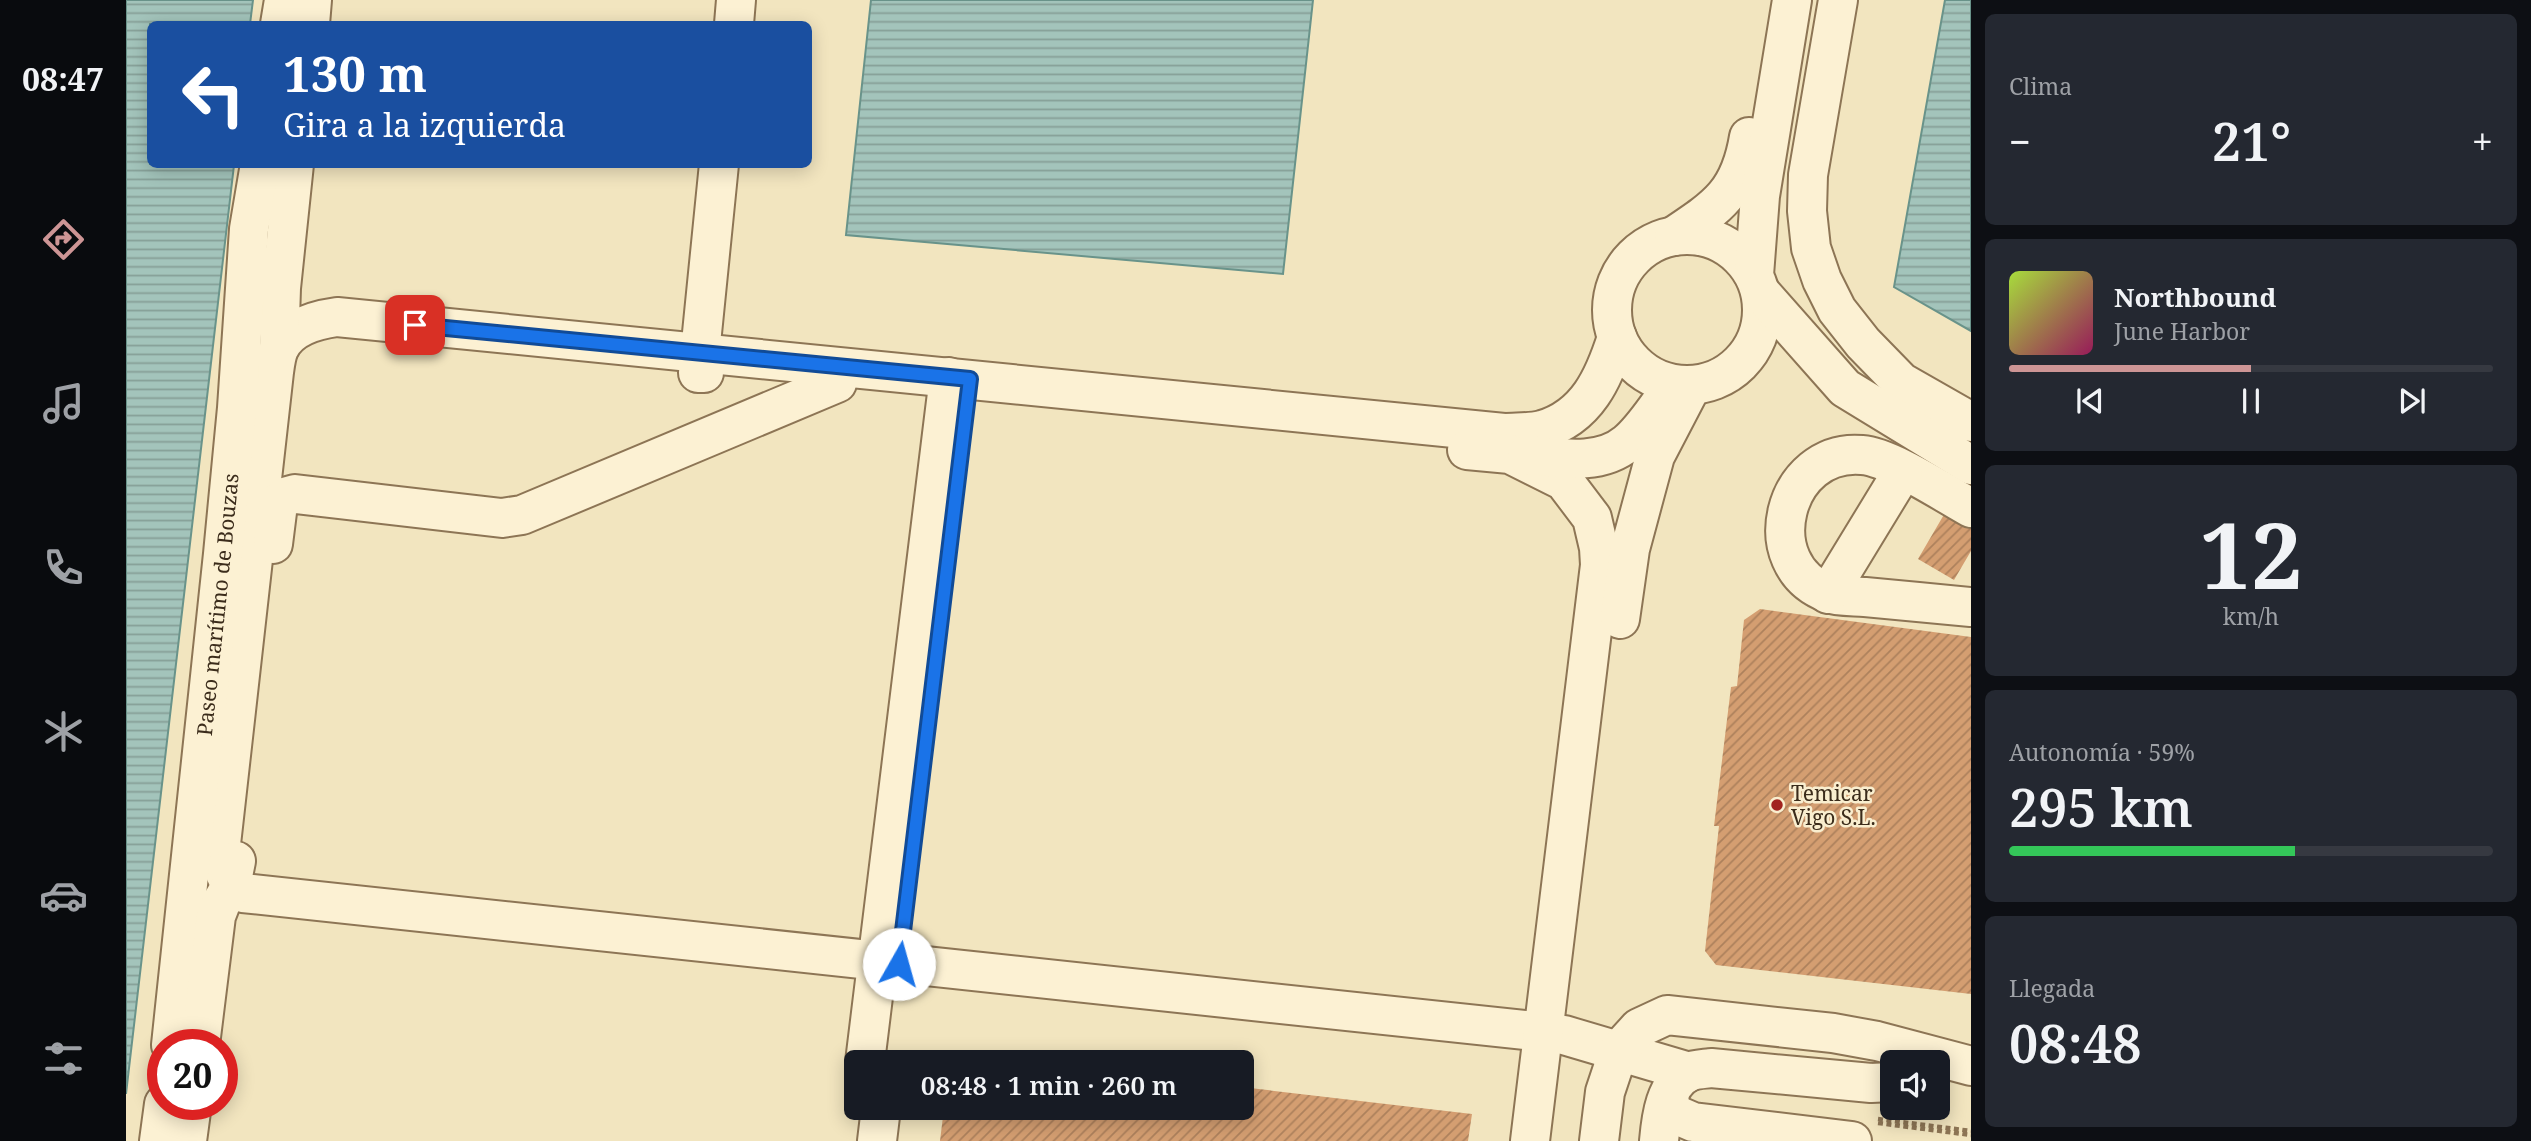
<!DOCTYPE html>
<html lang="es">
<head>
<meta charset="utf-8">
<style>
	:root { --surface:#171b24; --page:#242831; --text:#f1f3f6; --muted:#9ea1a6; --line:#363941; --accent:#cd9595 }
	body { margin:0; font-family:"Noto Serif",serif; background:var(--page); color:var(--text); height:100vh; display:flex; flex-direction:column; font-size:26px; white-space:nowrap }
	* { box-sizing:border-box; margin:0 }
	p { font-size:23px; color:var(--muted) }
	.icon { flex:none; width:38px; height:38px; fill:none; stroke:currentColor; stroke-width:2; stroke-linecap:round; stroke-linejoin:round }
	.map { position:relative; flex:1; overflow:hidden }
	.sheet { display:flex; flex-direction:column; gap:14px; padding:14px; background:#0d0f14; width:560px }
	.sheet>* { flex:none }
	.top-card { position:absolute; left:21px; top:21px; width:665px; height:147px; border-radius:10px; box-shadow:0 4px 18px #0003; background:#1a4fa0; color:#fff; overflow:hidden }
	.buttons { position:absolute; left:1754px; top:1050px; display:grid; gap:14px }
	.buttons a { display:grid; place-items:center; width:70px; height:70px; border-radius:10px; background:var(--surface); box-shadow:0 4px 18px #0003; font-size:35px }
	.speed { position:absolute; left:21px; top:1029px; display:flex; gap:14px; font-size:35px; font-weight:700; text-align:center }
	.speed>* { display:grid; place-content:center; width:91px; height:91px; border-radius:50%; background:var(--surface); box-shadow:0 4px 18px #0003; line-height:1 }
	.speed .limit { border:10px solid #d22; background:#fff; color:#111 }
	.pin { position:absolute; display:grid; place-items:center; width:60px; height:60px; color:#fff; margin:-30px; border-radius:14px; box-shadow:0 4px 10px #0006 }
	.me { position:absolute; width:77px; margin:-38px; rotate:7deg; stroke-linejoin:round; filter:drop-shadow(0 0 5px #0008) }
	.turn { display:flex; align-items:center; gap:24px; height:147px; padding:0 21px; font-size:32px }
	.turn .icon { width:91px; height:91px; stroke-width:2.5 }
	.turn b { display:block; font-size:49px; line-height:60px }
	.big { font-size:52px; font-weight:600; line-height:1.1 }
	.sheet .widget { flex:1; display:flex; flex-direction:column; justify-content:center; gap:10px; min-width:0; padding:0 24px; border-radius:10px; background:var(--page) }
	.sheet .dial { align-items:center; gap:0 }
	.dial b { font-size:91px; line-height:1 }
	.song { display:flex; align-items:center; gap:21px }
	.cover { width:84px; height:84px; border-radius:10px; background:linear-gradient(135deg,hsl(80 70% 55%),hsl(330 70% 35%)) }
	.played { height:7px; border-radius:4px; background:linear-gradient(90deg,var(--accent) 50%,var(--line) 50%) }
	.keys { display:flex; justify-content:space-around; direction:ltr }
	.heat { display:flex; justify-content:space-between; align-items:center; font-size:38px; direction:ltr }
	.charge { height:10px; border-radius:5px; background:linear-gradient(90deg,#34c759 59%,var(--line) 0) }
	.trip { position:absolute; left:718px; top:1050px; width:410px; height:70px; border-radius:10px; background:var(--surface); box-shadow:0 4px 18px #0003; font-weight:600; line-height:70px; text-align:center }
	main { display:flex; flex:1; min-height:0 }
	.tab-bar { display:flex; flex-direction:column; width:126px; justify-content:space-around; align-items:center; background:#090b0e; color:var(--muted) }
	.tab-bar .icon { width:49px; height:49px }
	.tab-bar .active { color:var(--accent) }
	.tab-bar b { font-size:32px; color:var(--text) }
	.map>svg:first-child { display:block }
	.water { fill:url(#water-rules); stroke:#69938a; stroke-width:2 }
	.building { fill:url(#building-hatch) }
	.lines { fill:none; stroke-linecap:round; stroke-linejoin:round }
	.minor-casing { stroke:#8d7555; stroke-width:42 }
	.path { stroke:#8d7555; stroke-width:4.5; stroke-dasharray:5 3.5; stroke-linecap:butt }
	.minor { stroke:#fcf1d3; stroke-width:38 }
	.route-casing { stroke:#114b97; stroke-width:18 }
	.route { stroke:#1a73e8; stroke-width:12 }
	.poi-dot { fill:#a2231f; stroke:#f9eecf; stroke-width:2.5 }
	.labels { text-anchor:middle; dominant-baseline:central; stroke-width:5; stroke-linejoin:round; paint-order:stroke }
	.street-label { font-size:21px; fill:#3b2c1b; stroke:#f9eecf }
	.poi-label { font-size:21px; fill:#3b2c1b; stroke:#f9eecf; text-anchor:start }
</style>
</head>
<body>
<main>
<nav class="tab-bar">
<b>08:47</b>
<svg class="icon active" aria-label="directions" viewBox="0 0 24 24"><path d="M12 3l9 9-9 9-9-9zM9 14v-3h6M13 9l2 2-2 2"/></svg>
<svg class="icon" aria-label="music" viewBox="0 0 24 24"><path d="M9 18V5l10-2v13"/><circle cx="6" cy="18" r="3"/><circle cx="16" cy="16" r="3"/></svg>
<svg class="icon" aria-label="phone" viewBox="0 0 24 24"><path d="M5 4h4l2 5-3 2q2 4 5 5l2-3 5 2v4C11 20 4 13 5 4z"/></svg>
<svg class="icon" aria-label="climate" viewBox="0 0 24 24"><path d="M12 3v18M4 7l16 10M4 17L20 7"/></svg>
<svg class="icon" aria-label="car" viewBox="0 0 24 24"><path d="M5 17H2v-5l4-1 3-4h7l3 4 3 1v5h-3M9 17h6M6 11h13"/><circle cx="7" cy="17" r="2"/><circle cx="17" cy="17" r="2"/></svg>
<svg class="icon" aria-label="filters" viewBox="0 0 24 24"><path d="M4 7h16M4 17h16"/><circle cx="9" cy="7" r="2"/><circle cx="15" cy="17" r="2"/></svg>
</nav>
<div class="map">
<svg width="1845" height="1141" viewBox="0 0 1845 1141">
	<defs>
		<pattern id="water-rules" width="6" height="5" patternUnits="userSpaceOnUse" patternTransform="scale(1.75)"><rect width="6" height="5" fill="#a3c4bb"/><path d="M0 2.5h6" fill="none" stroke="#869f97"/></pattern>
		<pattern id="building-hatch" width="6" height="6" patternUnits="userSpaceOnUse" patternTransform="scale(1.75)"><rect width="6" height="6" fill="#d49e71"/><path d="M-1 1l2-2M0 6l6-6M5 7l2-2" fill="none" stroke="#ad815c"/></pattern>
	</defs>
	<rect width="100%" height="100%" fill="#f2e5bf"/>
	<path class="water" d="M0,0H127L124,24H24V164L108,165L0,1094Z
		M745,0H1187L1157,274L720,235Z
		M1819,0H1845V331L1768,287Z"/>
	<path class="building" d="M1823,506L1845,519V551L1828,580L1792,559Z
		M1634,609L1845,637V994L1590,965L1579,951L1593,826H1588L1605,687L1611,686L1618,620Z
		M824,1054L882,1061V1062H823Z
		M1115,1087L1346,1114L1342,1141H814L818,1108H1115Z"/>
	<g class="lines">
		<defs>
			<g id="minor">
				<path d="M1712,0L1682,175L1681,211L1685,248L1696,280L1711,310L1737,343L1775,382L1845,422"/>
				<path d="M154,24L158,0"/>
				<path d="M184,24L186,0"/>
				<path d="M608,24L610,0"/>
				<circle cx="1561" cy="310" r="75"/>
				<path d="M1548,236C1593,206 1614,192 1623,137"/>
				<path d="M1628,275L1634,196L1666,0"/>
				<path d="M1635,293L1719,388L1845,465"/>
				<path d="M1491,337C1478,378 1461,417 1416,430C1404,433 1390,432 1378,433L211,317C189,320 163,327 153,349C150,356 149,365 148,372L94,853C97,872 101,884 117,893L1417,1032L1438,1035L1563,1072"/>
				<path d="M153,348L155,288L168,164"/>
				<path d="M578,373H572L593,164"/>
				<path d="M1341,450L1384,454L1438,481L1466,518L1473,548L1474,565L1404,1141"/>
				<path d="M1401,455C1433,458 1474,466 1501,443C1517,430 1530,408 1543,392"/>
				<path d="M1845,508C1818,493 1764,457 1736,455C1657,448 1628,565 1702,593C1712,597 1728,596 1739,597C1774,600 1810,604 1845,607"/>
				<path d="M147,544L152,504L158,497L169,494L376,518L396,515L711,383"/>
				<path d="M1702,594L1777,471"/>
				<path d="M1494,619L1504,549L1529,456L1566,385"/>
				<path id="s1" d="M45,1045L97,554L111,408L123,229L134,164"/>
				<path d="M74,1045L90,916L95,903L105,886L110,861"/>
				<path d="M739,1062L823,377"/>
				<path d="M1543,1098L1546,1113L1567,1122L1726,1141"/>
				<path d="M33,1141L38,1104"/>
				<path d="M61,1141L66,1104"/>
				<path d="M751,1141L755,1108"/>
				<path d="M1473,1141L1479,1092L1493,1050L1513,1028L1541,1015L1707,1033L1751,1041L1845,1066"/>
				<path d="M1533,1141C1535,1118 1539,1083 1563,1072C1569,1069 1579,1069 1585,1068L1745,1083L1766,1082"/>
			</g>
		</defs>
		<use href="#minor" class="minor-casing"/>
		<path class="path" d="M1752,1119L1845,1131
			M1752,1123L1845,1135"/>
		<use href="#minor" class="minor"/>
	</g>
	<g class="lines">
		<defs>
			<path id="route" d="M289,325L844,379L773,964"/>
		</defs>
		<use href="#route" class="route-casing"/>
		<use href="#route" class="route"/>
	</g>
	<circle class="poi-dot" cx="1651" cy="805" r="7"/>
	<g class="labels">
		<g class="street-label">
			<text stroke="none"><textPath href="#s1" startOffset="443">Paseo marítimo de Bouzas</textPath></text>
		</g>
		<g class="poi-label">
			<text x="1665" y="793">Temicar<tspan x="1665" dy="24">Vigo S.L.</tspan></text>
		</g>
	</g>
</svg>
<div class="buttons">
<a><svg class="icon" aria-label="sound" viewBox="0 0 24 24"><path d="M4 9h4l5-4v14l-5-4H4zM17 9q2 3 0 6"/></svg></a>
</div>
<div class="speed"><div class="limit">20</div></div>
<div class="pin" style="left:289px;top:325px;background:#d93025"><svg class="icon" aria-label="arrive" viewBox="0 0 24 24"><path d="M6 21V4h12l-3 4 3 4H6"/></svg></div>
<svg class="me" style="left:773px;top:964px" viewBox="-20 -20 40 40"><circle r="19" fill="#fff"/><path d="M0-13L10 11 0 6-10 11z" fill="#1a73e8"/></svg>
<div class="trip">08:48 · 1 min · 260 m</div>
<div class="top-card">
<div class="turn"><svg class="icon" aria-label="left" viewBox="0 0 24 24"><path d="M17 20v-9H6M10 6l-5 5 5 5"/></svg><div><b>130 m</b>Gira a la izquierda</div></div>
</div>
</div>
<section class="sheet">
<div class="widget"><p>Clima</p>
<div class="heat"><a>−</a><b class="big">21°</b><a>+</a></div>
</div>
<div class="widget">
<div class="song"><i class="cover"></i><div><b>Northbound</b><p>June Harbor</p></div></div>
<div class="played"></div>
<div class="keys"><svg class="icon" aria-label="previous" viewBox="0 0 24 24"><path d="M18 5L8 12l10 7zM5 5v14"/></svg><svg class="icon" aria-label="pause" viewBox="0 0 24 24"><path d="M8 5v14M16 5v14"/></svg><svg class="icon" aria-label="next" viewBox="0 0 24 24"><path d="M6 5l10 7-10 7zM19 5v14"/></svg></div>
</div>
<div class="widget dial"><b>12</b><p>km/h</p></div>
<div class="widget"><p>Autonomía · 59%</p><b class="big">295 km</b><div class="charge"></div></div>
<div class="widget"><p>Llegada</p><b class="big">08:48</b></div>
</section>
</main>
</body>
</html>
